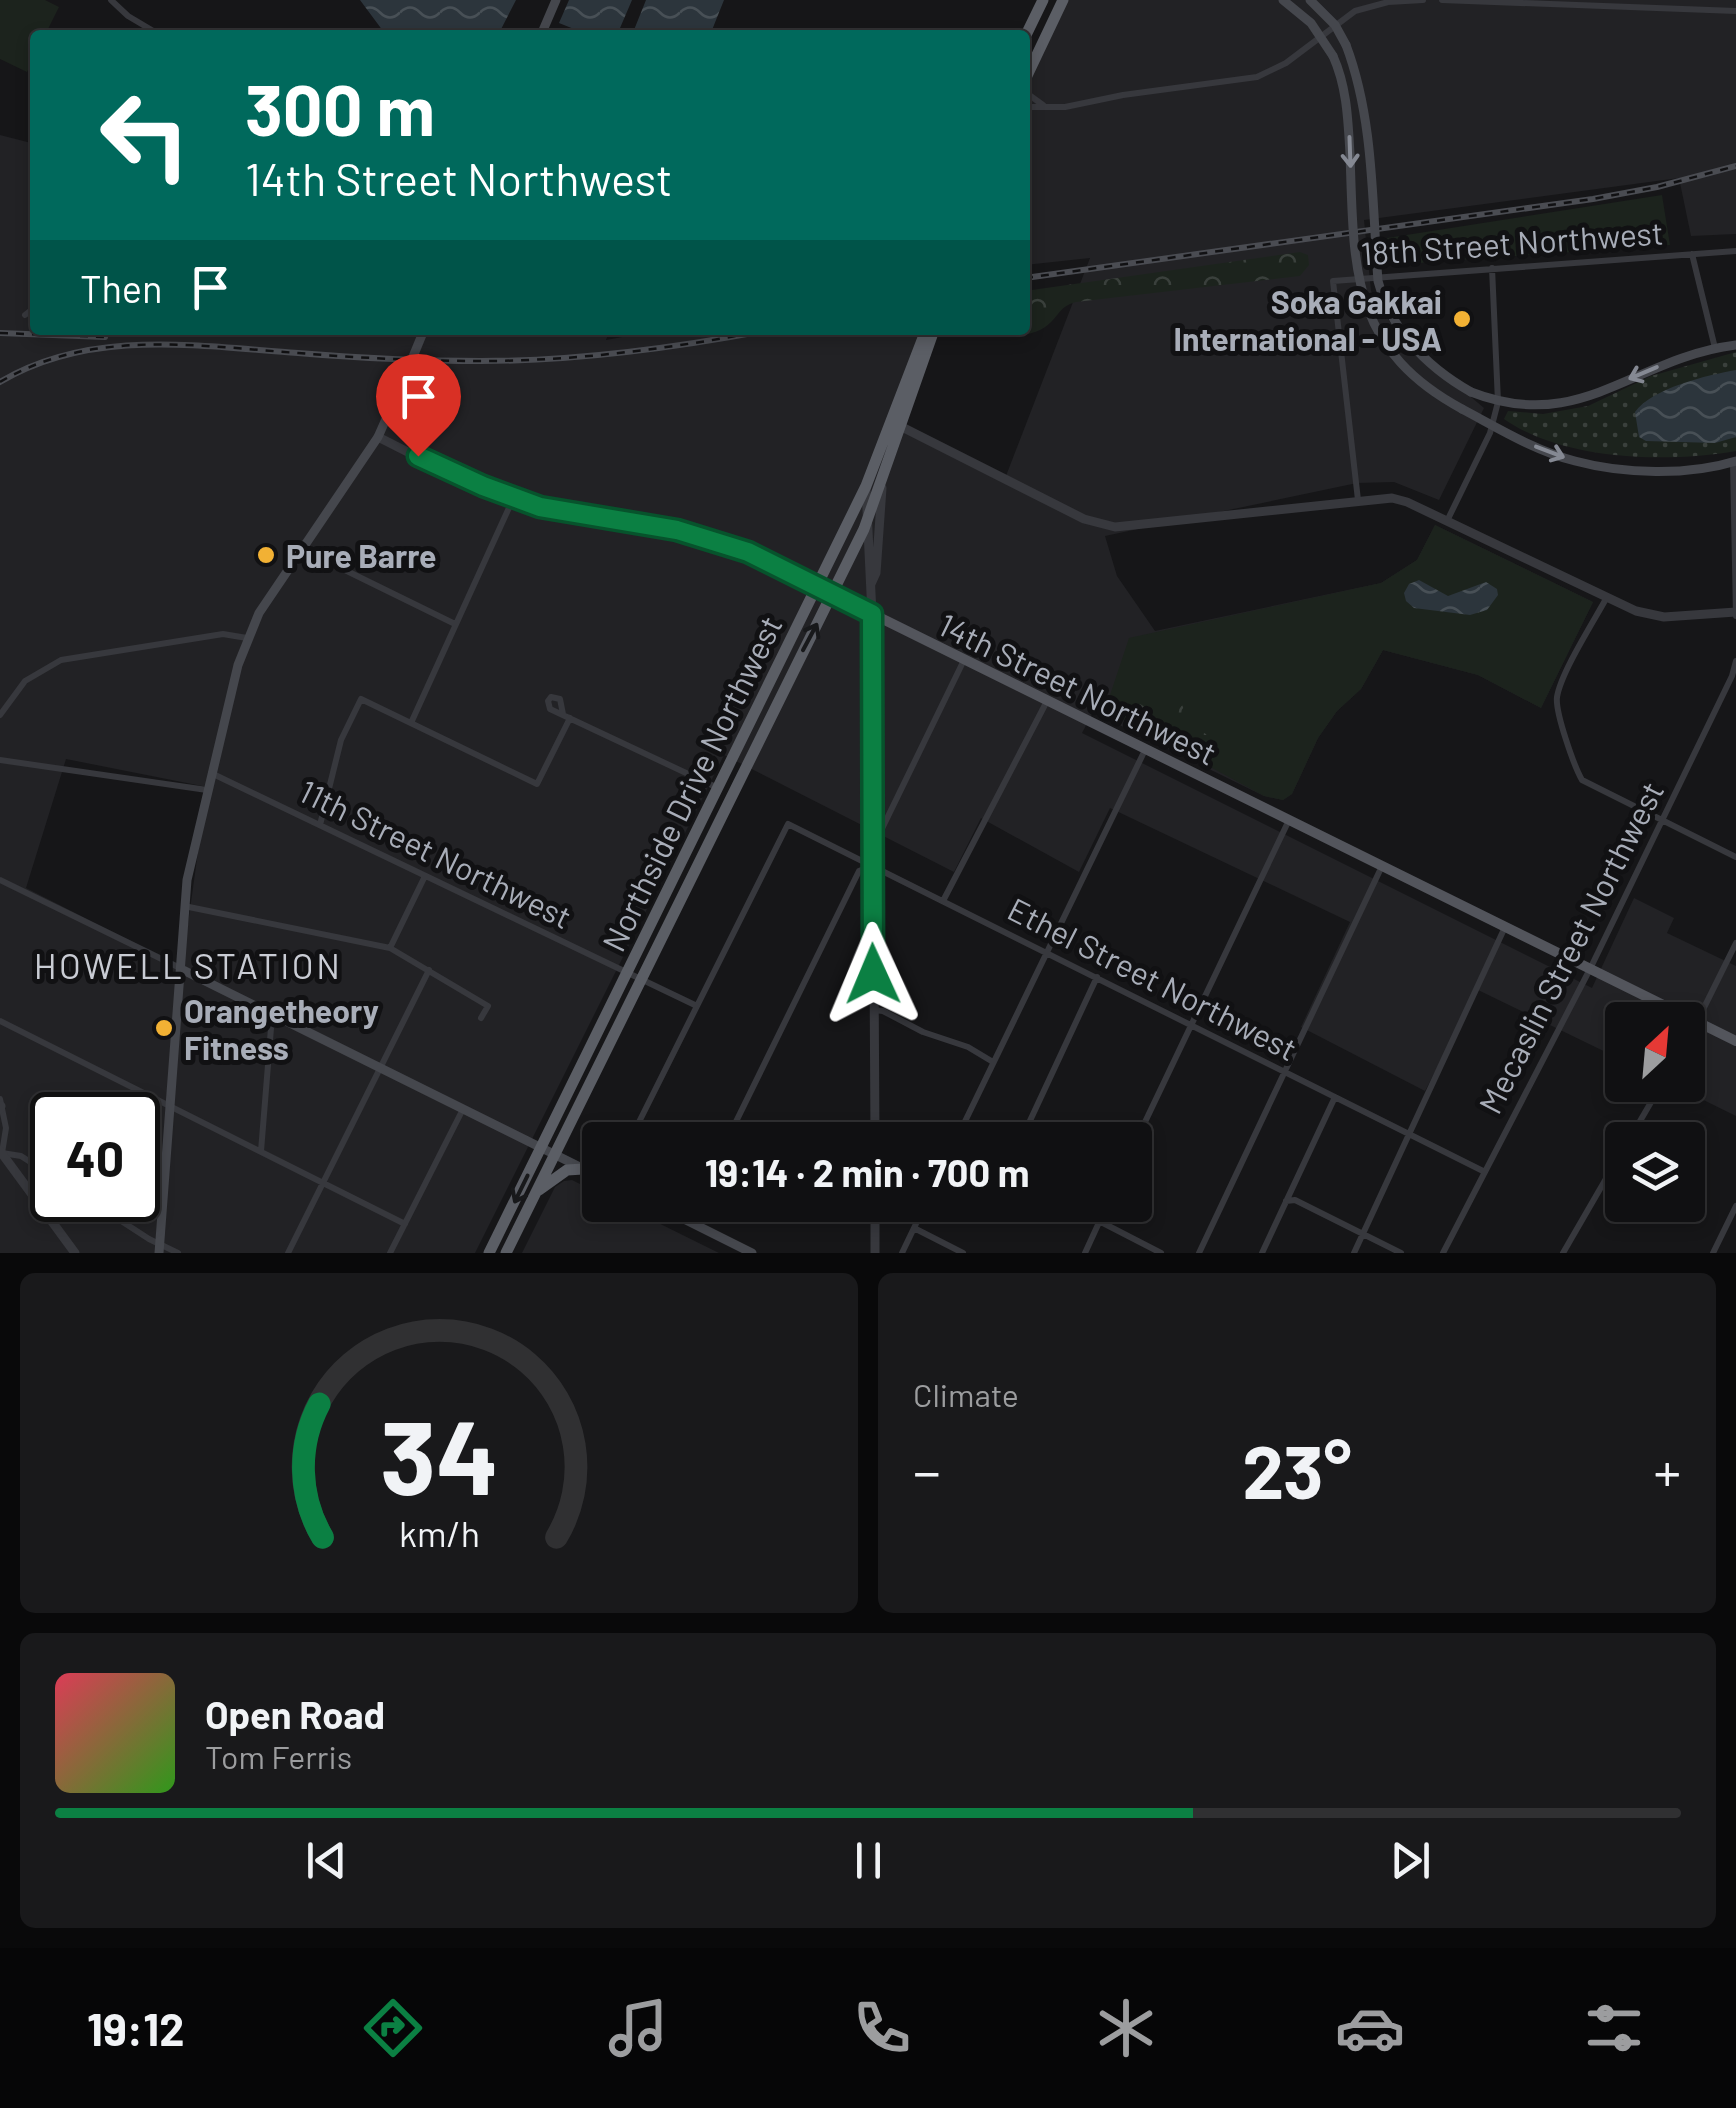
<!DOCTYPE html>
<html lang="en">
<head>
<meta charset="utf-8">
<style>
	:root { --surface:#101012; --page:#19191b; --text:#f1f3f6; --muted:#9c9d9f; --line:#303032; --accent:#0b8043 }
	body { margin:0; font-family:Barlow,sans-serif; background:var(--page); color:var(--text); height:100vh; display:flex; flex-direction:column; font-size:38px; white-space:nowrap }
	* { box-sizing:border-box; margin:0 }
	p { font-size:32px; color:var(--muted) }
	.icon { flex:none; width:55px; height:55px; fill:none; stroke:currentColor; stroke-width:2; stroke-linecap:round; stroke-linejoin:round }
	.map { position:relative; height:1253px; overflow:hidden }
	.details { display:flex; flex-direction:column; gap:20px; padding:20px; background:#09090a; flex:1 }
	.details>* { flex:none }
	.hud { position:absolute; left:30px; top:30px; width:1000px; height:305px; border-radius:10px; box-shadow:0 5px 15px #0003,0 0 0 2px var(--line); background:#00695c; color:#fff; overflow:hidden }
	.needle { width:65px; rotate:26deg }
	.tools { position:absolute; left:1605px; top:1002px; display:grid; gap:20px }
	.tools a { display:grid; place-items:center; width:100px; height:100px; border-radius:10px; background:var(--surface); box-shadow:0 5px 15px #0003,0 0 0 2px var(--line); font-size:50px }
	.speed { position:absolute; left:30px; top:1092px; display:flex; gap:20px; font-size:50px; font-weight:700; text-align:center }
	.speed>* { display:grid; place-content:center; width:130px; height:130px; border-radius:50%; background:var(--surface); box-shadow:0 5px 15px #0003,0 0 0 2px var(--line); line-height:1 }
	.speed .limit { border:5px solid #111; border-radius:15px; background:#fff; color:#111 }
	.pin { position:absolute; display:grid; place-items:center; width:85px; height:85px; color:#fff; margin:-102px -42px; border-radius:50% 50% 50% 0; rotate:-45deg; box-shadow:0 0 10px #0007 }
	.pin .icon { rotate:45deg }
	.me { position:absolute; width:110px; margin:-55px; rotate:359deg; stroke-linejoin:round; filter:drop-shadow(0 0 8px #0008) }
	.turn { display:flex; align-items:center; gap:35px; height:210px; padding:0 50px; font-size:45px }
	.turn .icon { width:130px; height:130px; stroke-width:2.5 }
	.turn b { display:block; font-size:70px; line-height:85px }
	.then { display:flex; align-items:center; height:95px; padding:0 50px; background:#0003; gap:20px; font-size:38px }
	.big { font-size:75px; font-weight:700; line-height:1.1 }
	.details .tile { flex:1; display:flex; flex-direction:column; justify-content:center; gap:15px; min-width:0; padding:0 35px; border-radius:15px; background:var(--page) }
	.details .dial { align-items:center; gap:0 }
	.dial svg { height:260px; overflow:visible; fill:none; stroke:var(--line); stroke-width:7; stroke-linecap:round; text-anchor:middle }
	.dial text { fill:var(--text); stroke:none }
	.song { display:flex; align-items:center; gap:30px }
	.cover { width:120px; height:120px; border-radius:15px; background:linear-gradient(135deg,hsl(350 70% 55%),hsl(110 70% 35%)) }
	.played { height:10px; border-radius:5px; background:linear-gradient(90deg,var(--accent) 70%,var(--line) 70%) }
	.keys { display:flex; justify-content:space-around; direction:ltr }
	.heat { display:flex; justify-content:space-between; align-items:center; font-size:55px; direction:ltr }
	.details .tiles { flex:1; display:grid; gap:20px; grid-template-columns:1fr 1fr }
	.tile:last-child { grid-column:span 2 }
	.trip { position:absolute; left:582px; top:1122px; width:570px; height:100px; border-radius:10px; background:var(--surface); box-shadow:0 5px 15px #0003,0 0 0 2px var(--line); font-weight:700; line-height:100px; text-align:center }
	.menu { display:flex; height:160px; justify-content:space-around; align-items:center; background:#060607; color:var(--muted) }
	.menu .icon { width:70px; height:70px }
	.menu .current { color:var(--accent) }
	.menu b { font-size:45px; color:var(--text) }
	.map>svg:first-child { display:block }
	.built { fill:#222225; fill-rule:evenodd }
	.green { fill:#1c231d }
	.forest { fill:url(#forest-crowns) }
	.park { fill:url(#park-dots) }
	.water { fill:url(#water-waves) }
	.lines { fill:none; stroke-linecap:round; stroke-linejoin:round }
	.minor { stroke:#37383d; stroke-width:6 }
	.tertiary { stroke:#37383d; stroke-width:9 }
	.secondary { stroke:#45474d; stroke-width:9 }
	.primary { stroke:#53555c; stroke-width:10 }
	.trunk { stroke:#5b5e65; stroke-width:11 }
	.rail-casing { stroke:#4a4c52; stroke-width:6 }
	.rail { stroke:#111113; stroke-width:2.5; stroke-dasharray:8; stroke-linecap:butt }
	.secondary-bridge { stroke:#45474d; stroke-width:9 }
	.oneway { stroke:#858993 }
	.oneway2 { stroke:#18191b }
	.route-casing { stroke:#07532c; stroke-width:25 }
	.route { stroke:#0b8043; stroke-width:18 }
	.poi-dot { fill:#f2b134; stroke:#111113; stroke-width:4 }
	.labels { text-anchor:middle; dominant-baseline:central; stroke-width:10; stroke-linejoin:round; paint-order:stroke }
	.street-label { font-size:32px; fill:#a8adb8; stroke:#111113 }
	.poi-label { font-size:32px; font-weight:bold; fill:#a8adb8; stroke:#111113; text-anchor:start }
	.neighbourhood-label { font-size:35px; letter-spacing:2.5px; fill:#c9ccd4; stroke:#111113 }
</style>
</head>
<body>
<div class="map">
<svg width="1736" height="1253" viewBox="0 0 1736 1253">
	<defs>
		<pattern id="forest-crowns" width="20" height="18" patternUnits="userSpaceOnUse" patternTransform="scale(2.5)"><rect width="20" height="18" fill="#1c231d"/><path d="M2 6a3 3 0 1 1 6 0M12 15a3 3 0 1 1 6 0" fill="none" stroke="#3a403c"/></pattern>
		<pattern id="park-dots" width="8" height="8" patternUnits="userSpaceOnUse" patternTransform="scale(2.5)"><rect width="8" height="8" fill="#1c231d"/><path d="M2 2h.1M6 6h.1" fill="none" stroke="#3a403c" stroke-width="1.8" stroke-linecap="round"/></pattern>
		<pattern id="water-waves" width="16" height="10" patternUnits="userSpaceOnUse" patternTransform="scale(2.5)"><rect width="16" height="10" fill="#2c353c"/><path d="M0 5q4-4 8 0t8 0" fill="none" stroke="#485056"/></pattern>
	</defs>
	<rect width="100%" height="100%" fill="#161618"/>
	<path class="built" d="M1068,0H1736V234L1691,236L1679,178L1364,220L1371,291L1398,335L1484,408L1439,500L1394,482L1357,483L1105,536L1117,576L1155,631L1381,583L1417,560L1435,525L1593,602L1541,708L1478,675L1383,650L1361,689L1337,711L1318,738L1292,794L1283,800L1264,796L1093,712L1082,733L1592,988L1634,898L1674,918L1667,933L1736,966V1116L1673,1085H1688V1020H1622V1060L1478,990L1425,1091L1301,1027L1350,922L1110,808L1079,872L981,818L954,872L724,755L475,1253H0V135L35,144V330H610L606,340L660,330H933L901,425L1004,481L1090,258L1025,265V89ZM66,759L207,787L182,967L26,888ZM52,1115H138V1200H52Z
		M572,1180L600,1194V1205H622L719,1253H522L555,1187L564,1181Z"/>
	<path class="green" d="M0,0H45L59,7L45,35H35V56L27,72L0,59Z
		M1662,195L1670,245L1391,265L1387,238Z
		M1435,525L1593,602L1541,708L1478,675L1383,650L1361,689L1337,711L1318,738L1292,794L1283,800L1264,796L1105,710L1129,638L1381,583L1417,560Z"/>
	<path class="forest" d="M1300,252L1308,255L1309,265L1300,276L1076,302C1061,306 1061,312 1051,322C1035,339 1000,338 980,330H1025V291Z
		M1166,695L1180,699C1183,707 1186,717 1191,723C1204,737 1220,736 1228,757L1221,764L1210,761L1102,706L1106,699L1141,704Z"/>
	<path class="park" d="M1736,352V451C1666,463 1564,461 1504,419L1508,411L1543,414L1588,406L1651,376Z"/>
	<path class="water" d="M360,0H516L498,35H386Z
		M569,0H632L617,35H603L587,28L584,33L559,23Z
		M646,0H724L710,35H632Z
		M1736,370V437L1715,443L1646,441L1639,437L1635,412C1652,388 1708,375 1736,370Z
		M1419,580L1448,596L1486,582L1497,589L1498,595L1487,610L1470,615L1414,608L1406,601L1404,593L1409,584Z"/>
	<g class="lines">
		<path class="minor" d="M111,0L128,16L160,35
			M1442,0L1736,11
			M1025,92L1043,105
			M1025,107H1065L1123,95L1257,77L1286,63L1355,11L1388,2L1423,0
			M1692,254L1715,348
			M25,315L35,307
			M1733,462L1736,616
			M1358,500L1333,281L1736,251
			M1447,521L1490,433L1498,402L1492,268
			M302,549L455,624
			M1607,597C1594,621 1561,672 1557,697C1555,712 1574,766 1582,780L1736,857
			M563,714L560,699L551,697L548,701L550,709L718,788
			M0,715L25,681L61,660L223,634L247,638
			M411,723L513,499
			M0,760L207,790
			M211,773L697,1006
			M320,825L341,740L361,699L537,784L570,718
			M876,841L964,660
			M0,880L180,968
			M943,901L1047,701
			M184,906L390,948L488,1006L481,1018
			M390,948L425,876
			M874,1010L883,1011L923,1032L968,1047L993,1062
			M0,1021L405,1224
			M1688,1040L1736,943
			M0,1099L6,1128L2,1153L21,1156L52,1176
			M630,1140L788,824L1485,1172
			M727,1140L859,871L871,866
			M956,1140L1145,750
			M1021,1140L1097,977
			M1629,1140L1661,1085
			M1135,1143L1289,820
			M261,1151L271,1028L275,1016
			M89,1200L149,1239L178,1253
			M1286,1201L1295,1200L1401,1253
			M1068,1205L1161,1253
			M687,1221L695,1205
			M914,1228L963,1253
			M288,1253L429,970
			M390,1253L463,1109
			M902,1253L925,1205
			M1085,1253L1107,1205
			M1199,1253L1382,866
			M1262,1253L1335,1097
			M1354,1253L1505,927
			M1443,1253L1590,969L1732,676L1736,661
			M1563,1253L1622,1151
			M1713,1253L1736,1206"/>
		<path class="tertiary" d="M902,427L1084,519L1115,527L1392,498L1407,502L1636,611L1664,617L1736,612
			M378,437C429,463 484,492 540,507C584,519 631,520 676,530C727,542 772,564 818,587
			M866,489L872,614L875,1140
			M871,584L876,573L882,488
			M0,1109L1,1106
			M0,1151L75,1253
			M875,1205V1253"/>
		<path class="secondary" d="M1283,0L1311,23L1333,56
			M1310,0L1335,25L1346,45
			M541,35L556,0
			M1471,392C1581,435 1633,358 1736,345
			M1462,409C1498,428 1535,451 1575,461C1623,474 1688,476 1736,461
			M181,969L600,1177
			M656,1205L752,1253
			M159,1253L187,880L238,665L259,613L378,437L405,376"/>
		<path class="primary" d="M818,587L1736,1041"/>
		<path class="trunk" d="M1025,37L1043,0
			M1025,80L1063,0
			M539,1190L567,1170L583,1169
			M489,1253L866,486L926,330
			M506,1253L864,529L934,330"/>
		<defs>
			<path id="rail" d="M1025,278L1593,199L1657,187L1736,166
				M0,333L105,337
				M0,382C91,328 198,346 298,353C359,358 420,361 481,361C578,361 674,348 769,330"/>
		</defs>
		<use href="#rail" class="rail-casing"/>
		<use href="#rail" class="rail"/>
		<path class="secondary-bridge" d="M1346,45C1374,119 1372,202 1378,281C1392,332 1427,367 1471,392
			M1333,56C1347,87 1348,120 1350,154C1354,266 1349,348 1462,409
			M405,376L424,330"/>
	</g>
	<defs><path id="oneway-shaft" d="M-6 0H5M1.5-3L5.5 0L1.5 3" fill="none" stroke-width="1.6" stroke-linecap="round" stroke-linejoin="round" transform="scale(2.5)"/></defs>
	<g class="oneway">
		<use href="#oneway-shaft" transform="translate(1350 152) rotate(88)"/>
		<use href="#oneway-shaft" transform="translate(1643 373) rotate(157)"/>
		<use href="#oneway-shaft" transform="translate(1550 452) rotate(21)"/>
	</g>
	<g class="oneway2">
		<use href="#oneway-shaft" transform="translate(810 637) rotate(-62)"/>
		<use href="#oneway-shaft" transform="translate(521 1189) rotate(116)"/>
	</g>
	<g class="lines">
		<defs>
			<path id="route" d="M418,456L483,486L540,507L677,530L748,552L872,614L873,974"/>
		</defs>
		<use href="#route" class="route-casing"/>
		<use href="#route" class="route"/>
	</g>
	<g class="poi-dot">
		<circle cx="1462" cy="319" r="10"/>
		<circle cx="266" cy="555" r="10"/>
		<circle cx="164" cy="1028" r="10"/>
	</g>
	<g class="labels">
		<g class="street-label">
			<text transform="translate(1512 242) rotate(-4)">18th Street Northwest</text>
			<text transform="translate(1078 688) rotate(26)">14th Street Northwest</text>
			<text transform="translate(691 783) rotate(-64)">Northside Drive Northwest</text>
			<text transform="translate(436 853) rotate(26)">11th Street Northwest</text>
			<text transform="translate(1570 947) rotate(-63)">Mecaslin Street Northwest</text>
			<text transform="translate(1153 978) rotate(27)">Ethel Street Northwest</text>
		</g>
		<g class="poi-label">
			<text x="1442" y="301" text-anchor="end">Soka Gakkai<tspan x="1442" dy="37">International - USA</tspan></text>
			<text x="286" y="555">Pure Barre</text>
			<text x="184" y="1010">Orangetheory<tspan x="184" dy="37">Fitness</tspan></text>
		</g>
		<g class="neighbourhood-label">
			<text x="188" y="965">HOWELL STATION</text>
		</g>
	</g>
</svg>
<div class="tools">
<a><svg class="needle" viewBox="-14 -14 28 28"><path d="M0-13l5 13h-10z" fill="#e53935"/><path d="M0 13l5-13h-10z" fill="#9c9d9f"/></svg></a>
<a><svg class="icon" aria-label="layers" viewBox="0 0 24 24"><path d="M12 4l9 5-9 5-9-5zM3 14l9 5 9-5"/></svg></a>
</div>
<div class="speed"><div class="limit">40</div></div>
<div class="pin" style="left:418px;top:456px;background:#d93025"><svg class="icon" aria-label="arrive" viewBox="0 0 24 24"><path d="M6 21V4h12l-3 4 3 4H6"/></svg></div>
<svg class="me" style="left:873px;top:974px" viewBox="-20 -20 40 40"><path d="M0-17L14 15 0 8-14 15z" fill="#0b8043" stroke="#fff" stroke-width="4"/></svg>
<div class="trip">19:14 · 2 min · 700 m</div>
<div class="hud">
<div class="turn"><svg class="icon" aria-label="left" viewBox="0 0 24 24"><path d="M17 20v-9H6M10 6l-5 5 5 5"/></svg><div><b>300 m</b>14th Street Northwest</div></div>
<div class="then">Then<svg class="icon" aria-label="arrive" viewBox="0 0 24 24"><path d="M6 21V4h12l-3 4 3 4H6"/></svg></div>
</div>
</div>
<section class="details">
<div class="tiles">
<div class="tile dial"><svg viewBox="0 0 100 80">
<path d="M14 69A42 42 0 1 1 86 69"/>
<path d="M14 69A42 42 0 0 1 13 28" stroke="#0b8043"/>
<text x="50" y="56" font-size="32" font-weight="700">34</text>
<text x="50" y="72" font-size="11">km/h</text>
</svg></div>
<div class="tile"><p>Climate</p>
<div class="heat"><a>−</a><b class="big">23°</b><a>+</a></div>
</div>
<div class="tile">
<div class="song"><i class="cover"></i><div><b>Open Road</b><p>Tom Ferris</p></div></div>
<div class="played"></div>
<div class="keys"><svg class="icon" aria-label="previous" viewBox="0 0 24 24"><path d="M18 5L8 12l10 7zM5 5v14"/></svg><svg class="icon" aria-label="pause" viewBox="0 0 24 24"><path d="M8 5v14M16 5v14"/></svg><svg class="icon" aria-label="next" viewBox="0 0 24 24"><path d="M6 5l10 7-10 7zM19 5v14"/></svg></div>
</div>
</div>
</section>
<nav class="menu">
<b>19:12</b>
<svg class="icon current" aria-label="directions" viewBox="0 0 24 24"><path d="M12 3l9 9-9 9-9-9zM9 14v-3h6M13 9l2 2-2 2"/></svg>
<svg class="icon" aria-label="music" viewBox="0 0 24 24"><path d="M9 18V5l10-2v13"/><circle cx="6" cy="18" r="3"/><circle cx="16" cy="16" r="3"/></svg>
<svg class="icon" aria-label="phone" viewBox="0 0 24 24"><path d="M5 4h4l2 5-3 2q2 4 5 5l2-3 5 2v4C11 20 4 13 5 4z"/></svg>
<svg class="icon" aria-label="climate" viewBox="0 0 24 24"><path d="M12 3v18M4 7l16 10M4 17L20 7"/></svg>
<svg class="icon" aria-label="car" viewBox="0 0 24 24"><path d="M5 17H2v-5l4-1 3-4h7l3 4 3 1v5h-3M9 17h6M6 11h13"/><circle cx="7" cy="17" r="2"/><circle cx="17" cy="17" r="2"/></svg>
<svg class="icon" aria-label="filters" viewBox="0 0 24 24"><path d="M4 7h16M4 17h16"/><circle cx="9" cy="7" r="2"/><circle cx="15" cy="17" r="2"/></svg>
</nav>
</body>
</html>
